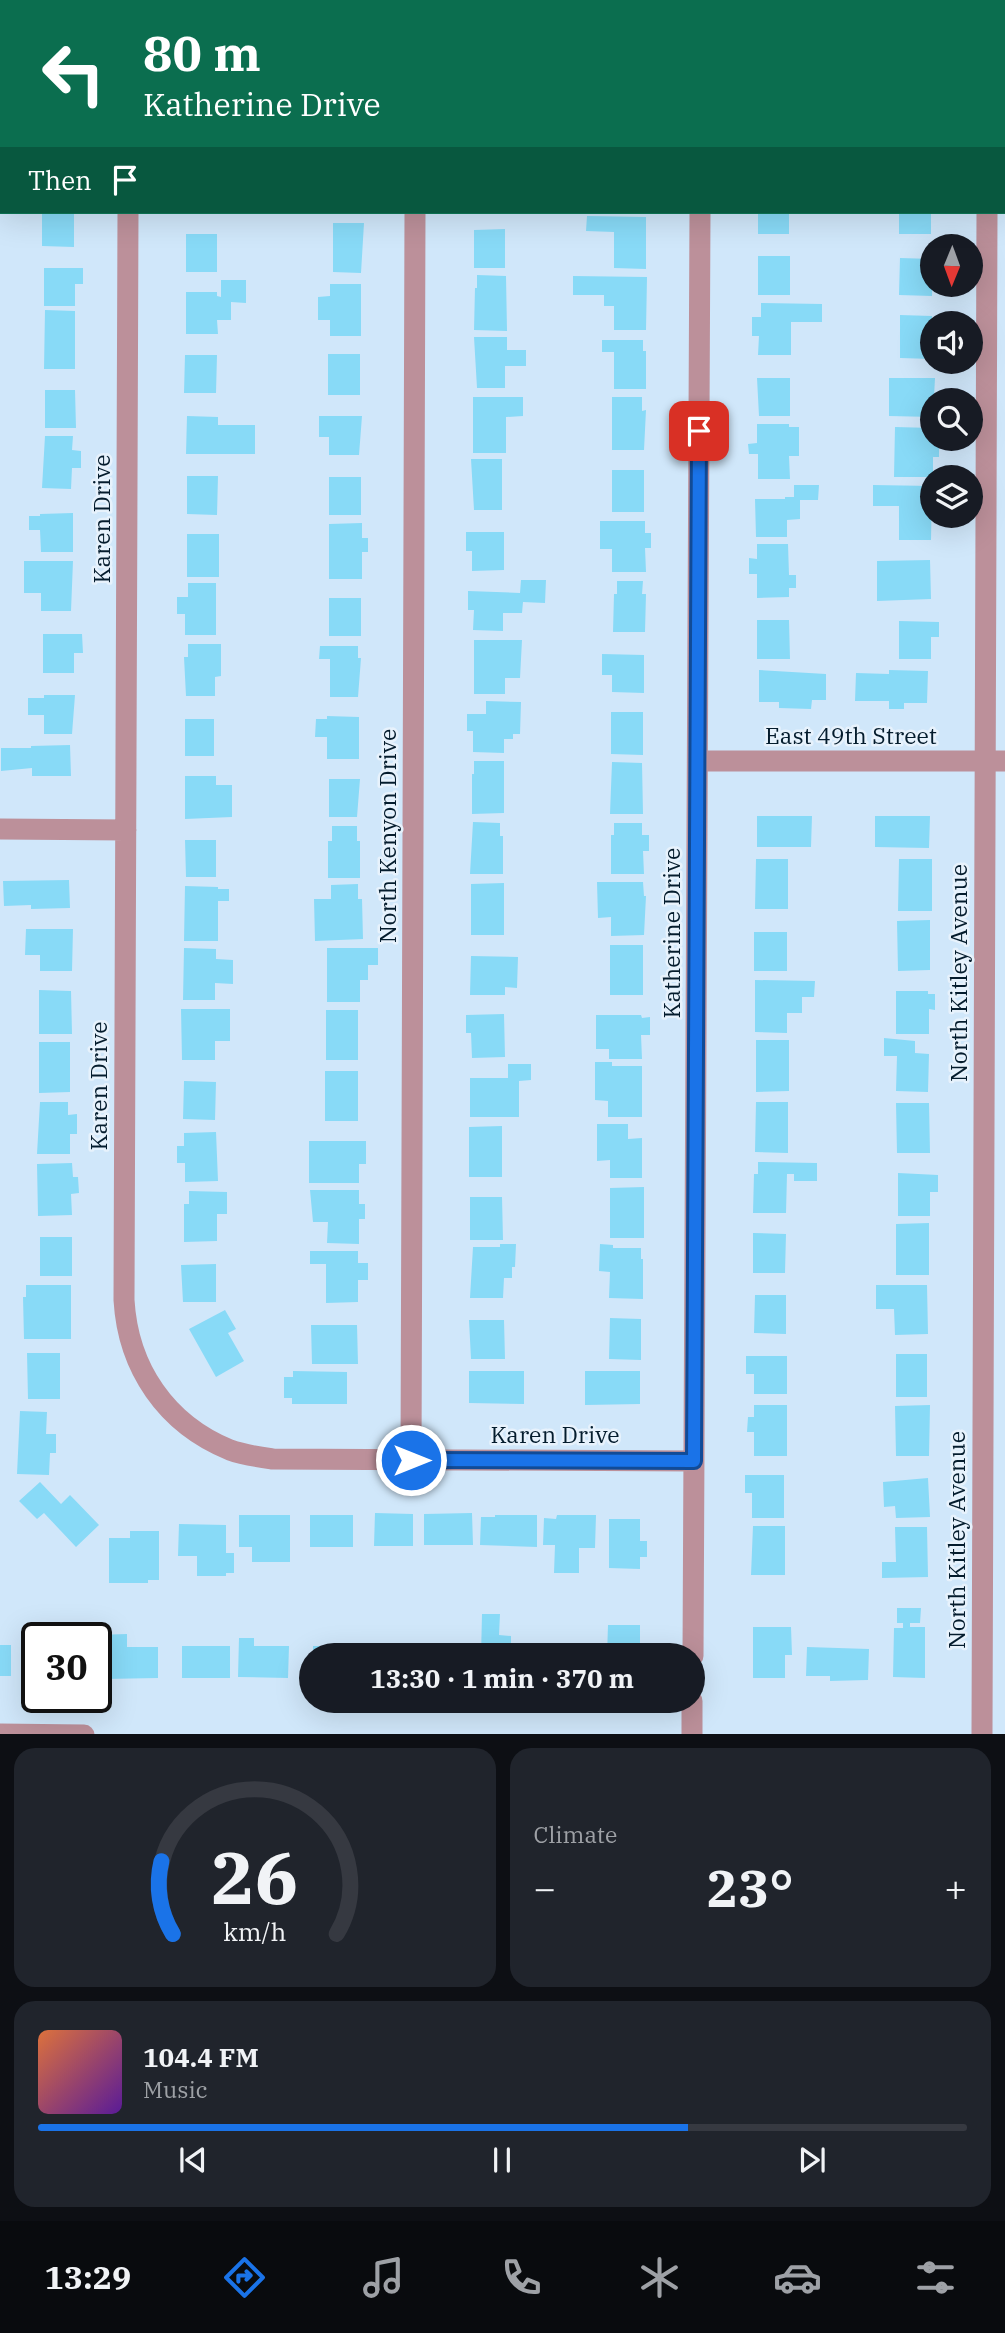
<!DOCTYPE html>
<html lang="en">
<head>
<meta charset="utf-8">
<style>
	:root { --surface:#171b24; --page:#20242c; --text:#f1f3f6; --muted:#9ea1a6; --line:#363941; --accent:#1a73e8 }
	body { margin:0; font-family:"IBM Plex Serif",serif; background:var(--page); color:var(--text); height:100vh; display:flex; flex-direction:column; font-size:26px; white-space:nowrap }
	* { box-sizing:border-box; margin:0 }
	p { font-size:23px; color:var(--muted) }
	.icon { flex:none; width:38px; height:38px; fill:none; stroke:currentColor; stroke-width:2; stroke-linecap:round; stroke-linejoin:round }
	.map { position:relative; height:1734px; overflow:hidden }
	.drawer { display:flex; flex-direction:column; gap:14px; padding:14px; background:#0d0f14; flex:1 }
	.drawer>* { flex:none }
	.banner { position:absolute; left:0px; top:0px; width:1006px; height:214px; box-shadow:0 7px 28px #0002; background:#0b6e4f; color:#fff; overflow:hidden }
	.needle { width:46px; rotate:181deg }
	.buttons { position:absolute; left:920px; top:234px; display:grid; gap:14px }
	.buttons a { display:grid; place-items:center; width:63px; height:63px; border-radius:50%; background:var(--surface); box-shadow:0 7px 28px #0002; font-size:35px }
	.speed { position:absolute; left:21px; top:1622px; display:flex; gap:14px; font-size:35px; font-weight:700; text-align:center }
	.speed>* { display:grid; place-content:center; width:91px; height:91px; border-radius:50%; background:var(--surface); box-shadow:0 7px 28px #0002; line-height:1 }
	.speed .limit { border:4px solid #111; border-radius:10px; background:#fff; color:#111 }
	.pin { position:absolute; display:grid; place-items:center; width:60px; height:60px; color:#fff; margin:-30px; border-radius:14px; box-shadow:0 4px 10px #0006 }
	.me { position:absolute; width:77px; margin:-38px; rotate:90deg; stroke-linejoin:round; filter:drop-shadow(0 0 5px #0008) }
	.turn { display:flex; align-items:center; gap:24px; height:147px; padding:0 28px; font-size:32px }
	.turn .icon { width:91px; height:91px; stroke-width:2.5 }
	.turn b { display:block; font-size:49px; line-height:60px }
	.then { display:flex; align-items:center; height:66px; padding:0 28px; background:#0003; gap:14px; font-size:26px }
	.big { font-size:52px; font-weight:700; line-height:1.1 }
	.drawer .widget { flex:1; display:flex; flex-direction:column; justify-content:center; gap:10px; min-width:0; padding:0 24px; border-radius:21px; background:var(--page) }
	.drawer .dial { align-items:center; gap:0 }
	.dial svg { height:182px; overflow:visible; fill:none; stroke:var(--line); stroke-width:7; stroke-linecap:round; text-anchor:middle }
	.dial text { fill:var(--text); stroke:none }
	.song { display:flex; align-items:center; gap:21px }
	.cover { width:84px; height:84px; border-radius:10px; background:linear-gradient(135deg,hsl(20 70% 55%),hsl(270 70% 35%)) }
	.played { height:7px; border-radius:4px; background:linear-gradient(90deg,var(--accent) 70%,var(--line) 70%) }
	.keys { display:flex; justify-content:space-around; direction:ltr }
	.heat { display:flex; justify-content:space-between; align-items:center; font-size:38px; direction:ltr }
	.drawer .tiles { flex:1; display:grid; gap:14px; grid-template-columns:1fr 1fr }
	.widget:last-child { grid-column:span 2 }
	.trip { position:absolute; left:299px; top:1643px; width:406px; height:70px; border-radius:35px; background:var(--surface); box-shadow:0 7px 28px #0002; font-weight:700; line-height:70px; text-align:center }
	.dock { display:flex; height:112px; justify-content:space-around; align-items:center; background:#090b0e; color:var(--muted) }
	.dock .icon { width:49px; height:49px }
	.dock .on { color:var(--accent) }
	.dock b { font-size:32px; color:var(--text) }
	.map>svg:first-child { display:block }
	.building { fill:#88daf7 }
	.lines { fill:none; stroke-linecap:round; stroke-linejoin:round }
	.minor { stroke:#bc909a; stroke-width:21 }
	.route-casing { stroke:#114b97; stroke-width:18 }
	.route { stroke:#1a73e8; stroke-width:12 }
	.labels { text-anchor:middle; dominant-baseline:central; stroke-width:5; stroke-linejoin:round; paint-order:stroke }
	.street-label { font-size:23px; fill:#041c2d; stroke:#e7f2fc }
</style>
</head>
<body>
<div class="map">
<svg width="1005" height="1735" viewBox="0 0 1005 1735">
	<rect width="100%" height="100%" fill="#d0e7fa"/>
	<path class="building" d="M42,212H74V247L42,246Z
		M758,212H789V234H758Z
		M899,212H931V234H899Z
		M587,216L646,217V269L614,268V232L586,231Z
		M333,223H364L361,273L333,272Z
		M505,229V268H474V230Z
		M186,234H217V272H186Z
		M758,256H790V295H758Z
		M900,258L933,259L932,296L899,295Z
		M44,268H83V284H75V306H44Z
		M477,275L506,276L507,331L474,330L475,288H477Z
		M573,276L647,277L646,330H614V306H604V295H573Z
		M221,280H246V303L231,302V320H217L218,334H186V292H217V296L221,297Z
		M330,284H361V336H330V320H318V297L330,296Z
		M761,303L822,304V322H791V355H758L759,336H752V317H761Z
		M45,310L75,311V369H44Z
		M900,315L932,316V359L900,358Z
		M474,337H507V350H526V366H505V388H477Z
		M602,340H643V351H646V389H614V352H602Z
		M328,354H360V395H328Z
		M185,355H217L216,393H184Z
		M757,378H790V416H759Z
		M889,378H935L933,417L889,416Z
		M45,390H75L76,428H45Z
		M473,397H523V416L506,417V453H473Z
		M612,397H642V411L646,410L644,450H612Z
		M187,416L218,417V425H255V454H186Z
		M319,416H362L359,455H329V437H319Z
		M757,424H789V427H799V456H789L790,479H758V454H749L748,444L757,443Z
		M895,427L933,428V439H939V457H933V477H894Z
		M45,436H73L72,450L81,451V468H72L71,489L42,488Z
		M471,459H502V510H474Z
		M612,470H644V512H612Z
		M187,476H218L217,515L187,514Z
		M329,477H361V515H329Z
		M794,485H819L818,500H800V519L787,520V537H756L755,499H785V497H794Z
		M873,485L932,486L931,540H899V506H873Z
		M73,513V552H41L40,530H29V516H40V514Z
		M600,521H645V533H651V548H645L646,572H612V549H600Z
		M362,523V538H368V552H362V579H329V524Z
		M466,532H504V570L472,571V551H466Z
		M187,534H219V577H187Z
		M757,544H788L789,575H796V588H789V597L757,598V574H749V558L757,559Z
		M930,560L931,599L877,601V561Z
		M24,561H73L71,611H41V593H24Z
		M521,580H546L545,603L523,602L522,613H503V631L473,630L474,610H468V591L520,593Z
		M617,581H643L642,594H646L645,632H613L614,594H617Z
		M188,583H216V635H185V614H177V597H188Z
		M329,598H361V636H329Z
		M757,620H789L790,659H757Z
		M899,621L939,622V637H931V659H899Z
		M43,634H82L83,653H74V673H43Z
		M474,640H522L520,678H505V694H474Z
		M188,644H221V676L215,677V696H186L184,657H188Z
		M320,646H358V658H361L358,697H330V659H319Z
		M602,654L644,655V693L612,692V675H602Z
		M759,670L826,674V700H812L811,709L779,708V702H759Z
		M889,670L928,671L927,703H904V709H889V701H855L856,673L889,674Z
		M44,695H75L72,734H44V715H28V698H44Z
		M486,701L521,702L520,734H513V739H504V753L473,752V731H467V714H486Z
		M611,712H643V755L611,754Z
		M327,716L359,717V759H327V737H315L316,719H327Z
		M185,719H214V756H185Z
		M70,745L71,776H32V768L1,771V748H31V746Z
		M474,761H504V813L472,814V774H474Z
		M612,762L642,763L643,814H610Z
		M185,776H216V785H232V817L185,819Z
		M329,779H360L357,817H329Z
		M757,816H812L811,847H757Z
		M875,816H930L929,848L875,847Z
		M473,822L500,823V836H503V874H470Z
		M614,823H642V835H649V851H643L644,874H611V835H614Z
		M332,826H357V841H360V878H328V841H332Z
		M185,840H216V877H186Z
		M756,859H788V909H755Z
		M899,859H932V911H898Z
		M69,880L70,908L31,909V905L4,906L3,881Z
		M597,882H643L644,896H646L644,935L611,936V917L598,918Z
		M504,883V935H471V884Z
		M358,884V899H362L363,939L315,941L314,899H331V885Z
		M185,886L218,887V889H229V901H218V941H184Z
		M930,920V970L898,971L897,921Z
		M26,929H73L72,971H40V955H25Z
		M754,932H787V971H754Z
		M610,945H643V995H610Z
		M184,948L216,949V959L233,960V984L215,983V1000H183Z
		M327,948H378V965H368V980H360V1002H327Z
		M471,956L518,957L517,988L505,987V995H470Z
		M755,980L815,981L814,997H802V1013H787V1033L755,1032Z
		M39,990L71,991L72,1034H39Z
		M896,991H928V994H935V1010L929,1009V1034H896Z
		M181,1009H230V1041H215V1060H182Z
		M326,1010H358V1060H326Z
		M504,1014L505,1057L472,1058L471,1033H466V1015Z
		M596,1015H641L642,1018L650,1017V1035H641L642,1059H609V1049H596Z
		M884,1038L915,1041V1053L929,1054L928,1092L896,1091L897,1056H884Z
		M756,1040H789V1091L756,1092Z
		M39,1042H70V1092L39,1093Z
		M595,1062H612V1066H642V1117H608V1101L595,1100Z
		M508,1064H531V1080L519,1081V1117H470V1078H508Z
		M325,1071H358V1121H325Z
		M184,1081L216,1082L215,1120L183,1119Z
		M40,1102H68V1115L77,1114V1134H70V1154H37Z
		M756,1102H788V1153L755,1152Z
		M896,1103H929L930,1153H897Z
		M597,1124H628V1139L642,1138V1178H610V1160L597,1161Z
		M502,1126V1177H469V1127Z
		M216,1132L218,1181L185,1182V1163H177V1146H184V1133Z
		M309,1141H366V1164H359V1183H309Z
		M758,1162L817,1163V1181H794V1174H787L786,1213H753L754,1174H758Z
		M72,1163L73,1177H78L79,1193L71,1194L72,1215L38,1216L37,1164Z
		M898,1173L938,1175V1192H930V1216H898Z
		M644,1187V1238H610V1188Z
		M310,1190H359V1204H365V1219H359V1244L327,1243L328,1222H313Z
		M189,1191L227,1192V1214H217V1241L184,1242V1204H189Z
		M470,1197H502L503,1240H470Z
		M929,1223V1275H896V1224Z
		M753,1233L786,1234L785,1273H753Z
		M40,1237H72V1276H40Z
		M500,1244H516L515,1267H512V1278H504L503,1298H470L473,1247H500Z
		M600,1244L613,1245V1248H641V1259H643V1299L609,1298L610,1272L599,1271Z
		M310,1251H358V1263H368V1280H358V1302L326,1303V1264H310Z
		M216,1264V1302H183L181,1265Z
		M26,1285H71V1339H24L23,1297H26Z
		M876,1285H927L928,1334L895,1335L894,1309H876Z
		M755,1295H786V1334L754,1333Z
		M225,1310L236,1329L228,1333L244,1361L216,1377L189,1329Z
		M610,1318L641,1319V1360L609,1359Z
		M469,1320H504L505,1359H471Z
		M311,1325H357L358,1364H312Z
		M27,1353H60V1399H28Z
		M896,1354H927V1397H896Z
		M746,1356H787V1394H754V1374H746Z
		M293,1371L347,1372V1404H292V1398H284V1377H293Z
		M469,1371H524V1404L469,1403Z
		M585,1371H640V1404L585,1405Z
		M754,1405H787V1456H754V1432H747L748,1417H754Z
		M930,1405L929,1456H896L895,1406Z
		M20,1411L47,1412L46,1434H56V1453H50L49,1475L17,1474Z
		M745,1475H784V1518H752V1493H745Z
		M928,1478L930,1517L896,1518L895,1506L884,1507L883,1482Z
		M40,1482L61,1504L70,1495L99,1525L76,1547L44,1513L37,1519L19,1501Z
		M375,1513L413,1514V1546H374Z
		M472,1513L473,1545H424V1514Z
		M239,1515H290V1562H252V1547H239Z
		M310,1515H353V1547H310Z
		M495,1515H537V1547L480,1545L481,1517H495Z
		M557,1515H596L595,1548H579V1573H554L555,1545H543L544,1518L556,1519Z
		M609,1519H640V1541H647V1557H640V1569L609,1568Z
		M179,1524L226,1525V1553H234V1573H226V1576H197V1556H178Z
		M753,1526H785V1575H751Z
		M895,1527H927L928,1577L882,1578V1562H896Z
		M130,1531H159V1580H148V1583H109V1538H130Z
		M897,1608H921L920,1623H910V1627H925V1678L893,1677L894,1628H903V1623H897Z
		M482,1614H500L499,1635L511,1636V1647L533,1648V1656H481Z
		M608,1625H640V1656H607Z
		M753,1627H791L792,1655H785V1678H753Z
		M127,1634V1647H158V1678L104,1679V1677L96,1676L95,1635Z
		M239,1638H254V1646H289L288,1678L238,1677Z
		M0,1645H11V1676H0Z
		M182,1646H230V1678H182Z
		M313,1646H350V1656H313Z
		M360,1647L414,1648V1656H360Z
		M556,1647H595V1656H556Z
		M807,1647L869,1649L868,1680L830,1681V1676H806Z
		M434,1648H473V1656H434Z"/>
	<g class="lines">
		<path class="minor" d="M127,0V2
			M678,0L679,2
			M416,2V0
			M988,2V0
			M128,212L124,1300C128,1368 166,1424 230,1450C244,1455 259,1457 273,1459L694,1461
			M698,761H1005
			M0,829L126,830
			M411,1460L415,212
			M693,1656L700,212
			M0,1734L84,1735
			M692,1735V1701
			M982,1735L987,212"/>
	</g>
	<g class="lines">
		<defs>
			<path id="route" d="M411,1460L694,1461L699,431"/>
		</defs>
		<use href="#route" class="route-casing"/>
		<use href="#route" class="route"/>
	</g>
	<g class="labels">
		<g class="street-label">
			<text transform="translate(101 519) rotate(-90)">Karen Drive</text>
			<text x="851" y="735">East 49th Street</text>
			<text transform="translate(387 836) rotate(-90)">North Kenyon Drive</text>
			<text transform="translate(671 933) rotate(-90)">Katherine Drive</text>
			<text transform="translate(958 973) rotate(-90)">North Kitley Avenue</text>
			<text transform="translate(98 1086) rotate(-90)">Karen Drive</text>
			<text x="555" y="1434">Karen Drive</text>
			<text transform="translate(956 1540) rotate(-90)">North Kitley Avenue</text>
		</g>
	</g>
</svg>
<div class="buttons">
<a><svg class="needle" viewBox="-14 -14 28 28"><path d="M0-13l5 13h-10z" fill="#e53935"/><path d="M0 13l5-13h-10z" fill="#9ea1a6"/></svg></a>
<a><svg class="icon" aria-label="sound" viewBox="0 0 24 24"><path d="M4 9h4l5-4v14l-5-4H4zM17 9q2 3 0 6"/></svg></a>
<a><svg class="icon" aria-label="search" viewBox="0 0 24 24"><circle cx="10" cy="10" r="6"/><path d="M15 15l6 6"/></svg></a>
<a><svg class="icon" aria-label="layers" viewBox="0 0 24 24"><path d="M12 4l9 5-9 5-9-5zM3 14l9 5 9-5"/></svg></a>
</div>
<div class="speed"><div class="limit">30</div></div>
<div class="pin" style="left:699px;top:431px;background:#d93025"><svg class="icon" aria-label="arrive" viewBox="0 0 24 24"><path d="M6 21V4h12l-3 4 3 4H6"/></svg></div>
<svg class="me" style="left:411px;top:1460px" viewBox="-20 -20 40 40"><circle r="17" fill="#1a73e8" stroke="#fff" stroke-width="3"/><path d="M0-11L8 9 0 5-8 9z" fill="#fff"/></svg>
<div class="trip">13:30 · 1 min · 370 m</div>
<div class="banner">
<div class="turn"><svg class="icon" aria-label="left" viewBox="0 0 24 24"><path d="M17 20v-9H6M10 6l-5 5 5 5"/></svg><div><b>80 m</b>Katherine Drive</div></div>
<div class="then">Then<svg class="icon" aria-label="arrive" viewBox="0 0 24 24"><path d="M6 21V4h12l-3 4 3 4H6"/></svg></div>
</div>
</div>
<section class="drawer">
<div class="tiles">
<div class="widget dial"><svg viewBox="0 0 100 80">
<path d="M14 69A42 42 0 1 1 86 69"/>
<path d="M14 69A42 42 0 0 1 9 37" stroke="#1a73e8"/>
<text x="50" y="56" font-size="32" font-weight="700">26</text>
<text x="50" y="72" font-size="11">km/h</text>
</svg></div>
<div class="widget"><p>Climate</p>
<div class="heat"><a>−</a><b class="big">23°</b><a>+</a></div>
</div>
<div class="widget">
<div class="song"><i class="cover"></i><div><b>104.4 FM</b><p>Music</p></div></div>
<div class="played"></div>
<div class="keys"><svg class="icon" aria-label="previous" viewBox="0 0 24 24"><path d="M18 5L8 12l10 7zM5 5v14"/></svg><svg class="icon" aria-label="pause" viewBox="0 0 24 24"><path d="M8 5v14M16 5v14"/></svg><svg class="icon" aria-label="next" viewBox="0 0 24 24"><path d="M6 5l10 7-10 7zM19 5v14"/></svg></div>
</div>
</div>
</section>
<nav class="dock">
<b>13:29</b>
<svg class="icon on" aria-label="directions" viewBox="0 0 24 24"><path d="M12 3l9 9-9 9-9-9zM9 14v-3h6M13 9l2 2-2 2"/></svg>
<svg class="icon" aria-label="music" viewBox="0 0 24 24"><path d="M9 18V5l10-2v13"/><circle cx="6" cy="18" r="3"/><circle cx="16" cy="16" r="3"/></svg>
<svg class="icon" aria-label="phone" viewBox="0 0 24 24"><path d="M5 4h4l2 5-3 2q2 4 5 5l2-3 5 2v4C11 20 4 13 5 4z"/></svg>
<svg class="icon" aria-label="climate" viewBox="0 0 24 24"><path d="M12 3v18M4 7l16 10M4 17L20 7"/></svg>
<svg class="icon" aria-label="car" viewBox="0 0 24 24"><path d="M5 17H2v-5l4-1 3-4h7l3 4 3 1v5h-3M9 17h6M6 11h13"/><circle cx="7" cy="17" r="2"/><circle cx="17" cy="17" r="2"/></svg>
<svg class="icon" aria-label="filters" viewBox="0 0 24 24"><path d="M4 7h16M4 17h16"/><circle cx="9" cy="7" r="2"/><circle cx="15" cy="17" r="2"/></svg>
</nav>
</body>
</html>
